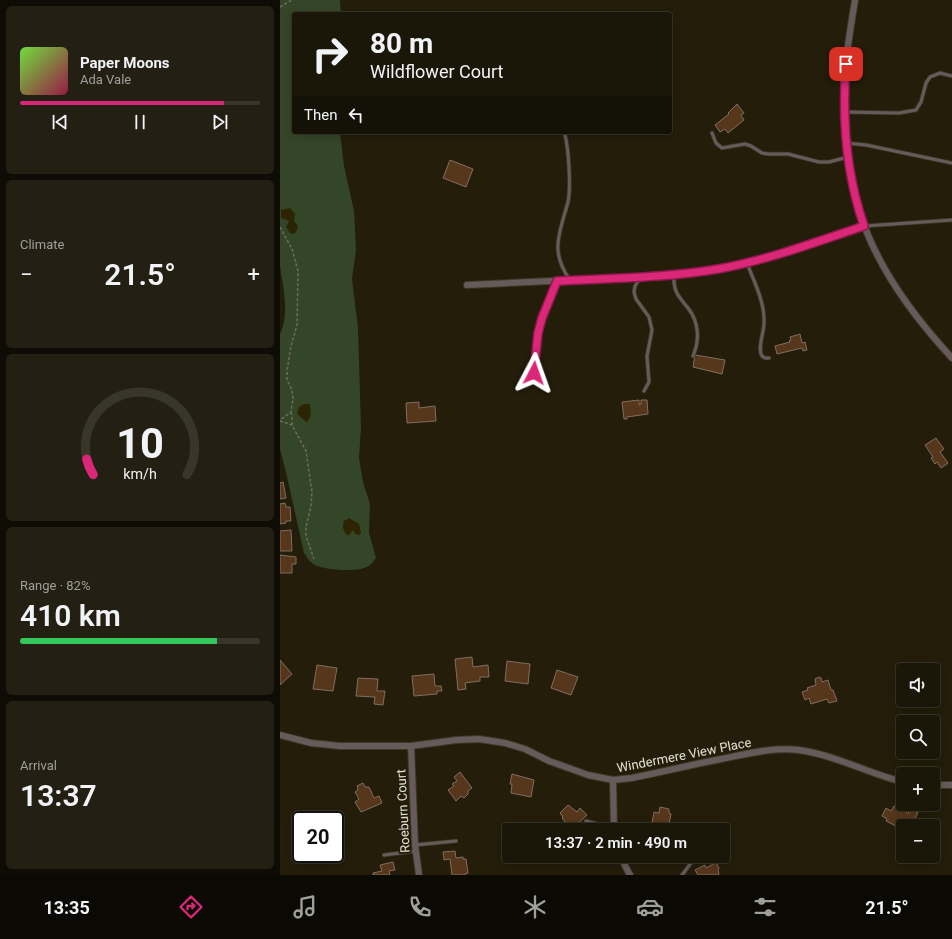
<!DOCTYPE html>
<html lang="en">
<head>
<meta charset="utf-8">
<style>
	:root { --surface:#1a1608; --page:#231f12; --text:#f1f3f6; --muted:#9f9f9c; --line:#383529; --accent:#db2777 }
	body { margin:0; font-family:Roboto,sans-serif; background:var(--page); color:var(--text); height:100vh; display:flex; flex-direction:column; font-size:15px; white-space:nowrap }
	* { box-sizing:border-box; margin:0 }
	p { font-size:13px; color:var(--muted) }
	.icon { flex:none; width:22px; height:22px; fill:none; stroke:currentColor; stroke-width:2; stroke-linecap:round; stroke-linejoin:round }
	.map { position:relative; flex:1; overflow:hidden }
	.details { display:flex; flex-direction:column; gap:6px; padding:6px; background:#0e0c04; width:280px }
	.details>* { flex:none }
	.banner { position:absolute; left:12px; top:12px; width:380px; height:122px; border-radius:4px; box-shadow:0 2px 10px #0003,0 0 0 1px var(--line); background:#1a1608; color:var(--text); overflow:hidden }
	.fabs { position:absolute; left:616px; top:663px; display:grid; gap:8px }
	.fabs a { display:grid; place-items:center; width:44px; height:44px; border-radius:4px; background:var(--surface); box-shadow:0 2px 10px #0003,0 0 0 1px var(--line); font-size:20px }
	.speed { position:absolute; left:12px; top:811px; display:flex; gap:8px; font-size:20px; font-weight:700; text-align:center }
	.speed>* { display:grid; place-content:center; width:52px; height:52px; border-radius:50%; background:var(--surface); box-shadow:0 2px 10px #0003,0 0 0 1px var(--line); line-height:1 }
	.speed .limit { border:2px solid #111; border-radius:6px; background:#fff; color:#111 }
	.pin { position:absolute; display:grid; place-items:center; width:34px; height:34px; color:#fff; margin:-17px; border-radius:8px; box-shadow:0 2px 6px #0006 }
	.me { position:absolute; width:44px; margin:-22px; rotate:4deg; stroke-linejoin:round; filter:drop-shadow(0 0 3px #0008) }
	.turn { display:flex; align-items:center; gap:14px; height:84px; padding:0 12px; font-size:18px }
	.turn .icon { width:52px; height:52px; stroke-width:2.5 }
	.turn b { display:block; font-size:28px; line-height:34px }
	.then { display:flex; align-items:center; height:38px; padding:0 12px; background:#0003; gap:8px; font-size:15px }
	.big { font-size:30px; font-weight:600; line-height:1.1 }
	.details .card { flex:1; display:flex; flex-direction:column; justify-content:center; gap:6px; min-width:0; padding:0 14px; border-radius:6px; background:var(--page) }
	.details .dial { align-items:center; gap:0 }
	.dial svg { height:104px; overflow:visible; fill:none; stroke:var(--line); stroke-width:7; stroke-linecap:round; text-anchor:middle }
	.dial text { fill:var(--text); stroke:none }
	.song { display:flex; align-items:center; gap:12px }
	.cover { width:48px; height:48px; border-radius:6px; background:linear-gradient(135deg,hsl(100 70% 55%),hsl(340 70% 35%)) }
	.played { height:4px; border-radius:2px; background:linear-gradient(90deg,var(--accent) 85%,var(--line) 85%) }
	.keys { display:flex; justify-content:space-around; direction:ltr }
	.heat { display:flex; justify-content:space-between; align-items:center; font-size:22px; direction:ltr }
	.charge { height:6px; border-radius:3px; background:linear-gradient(90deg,#34c759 82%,var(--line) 0) }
	.trip { position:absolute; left:222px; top:823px; width:228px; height:40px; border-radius:4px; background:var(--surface); box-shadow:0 2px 10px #0003,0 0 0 1px var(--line); font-weight:600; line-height:40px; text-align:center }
	.tabs { display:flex; height:64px; justify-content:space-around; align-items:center; background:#0a0903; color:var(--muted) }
	.tabs .icon { width:28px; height:28px }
	.tabs .active { color:var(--accent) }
	.tabs b { font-size:18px; color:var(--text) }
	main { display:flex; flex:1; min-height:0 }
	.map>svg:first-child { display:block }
	.green { fill:#344628 }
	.sand { fill:#2c2403 }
	.building { fill:#57371c; stroke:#816e5f }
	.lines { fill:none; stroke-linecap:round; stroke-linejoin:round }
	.service-casing { stroke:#3e3826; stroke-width:4.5 }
	.minor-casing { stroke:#3e3826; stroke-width:8 }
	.path { stroke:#706c5b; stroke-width:1.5; stroke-dasharray:3 2; stroke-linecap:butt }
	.service { stroke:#665b5a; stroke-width:3 }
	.minor { stroke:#665b5a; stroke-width:6 }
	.route-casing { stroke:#8e194d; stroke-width:10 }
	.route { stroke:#db2777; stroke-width:7 }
	.labels { text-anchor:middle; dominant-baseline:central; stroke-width:4; stroke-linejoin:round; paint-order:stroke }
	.street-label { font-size:13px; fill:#e2dfd3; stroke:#231d0a }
</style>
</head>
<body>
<main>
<section class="details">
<div class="card">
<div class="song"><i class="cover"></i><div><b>Paper Moons</b><p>Ada Vale</p></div></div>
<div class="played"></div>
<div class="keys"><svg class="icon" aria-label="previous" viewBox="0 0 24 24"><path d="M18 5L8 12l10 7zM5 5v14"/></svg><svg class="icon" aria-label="pause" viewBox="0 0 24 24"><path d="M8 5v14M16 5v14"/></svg><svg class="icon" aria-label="next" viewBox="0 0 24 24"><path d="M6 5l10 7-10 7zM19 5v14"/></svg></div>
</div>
<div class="card"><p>Climate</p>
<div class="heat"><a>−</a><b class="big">21.5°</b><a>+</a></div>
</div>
<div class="card dial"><svg viewBox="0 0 100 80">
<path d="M14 69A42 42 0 1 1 86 69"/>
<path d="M14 69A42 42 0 0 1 9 57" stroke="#db2777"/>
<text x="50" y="56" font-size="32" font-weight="700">10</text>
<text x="50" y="72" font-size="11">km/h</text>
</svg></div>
<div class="card"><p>Range · 82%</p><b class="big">410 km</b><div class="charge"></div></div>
<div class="card"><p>Arrival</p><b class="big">13:37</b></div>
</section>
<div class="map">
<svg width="672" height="875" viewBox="0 0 672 875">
	<rect width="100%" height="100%" fill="#231d0a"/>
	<path class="green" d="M0,0H60L61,14H14V132H60L64,166L74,211L76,250L72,279L78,328L81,427L79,458L83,482L90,504L89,533L96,558C94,560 92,564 90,565C81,573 48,570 37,566C31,564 27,558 24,553L6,472L0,449V334C10,314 3,287 0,266Z"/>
	<path class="sand" d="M10,208L15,214L14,221L18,226L16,232L14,234L10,233L6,227L9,221L1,218V210Z
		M24,404H29C32,408 31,419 27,422C25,421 18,415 17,413L19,407Z
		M69,518L79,524L81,533L79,535L75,534L73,530L69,535H67C63,530 62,527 64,521Z"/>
	<path class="building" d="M457,104L464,113L461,115L464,120L448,133L445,129L440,132L435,125L449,114L448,113Z
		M170,160L193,169L186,187L163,178Z
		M520,334L522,343L525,342L527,350L523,351L522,348L497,354L495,346L510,342L509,341L511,340L510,337Z
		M415,355L445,360L442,374L413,367Z
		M359,400V405L361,404V400H367L368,414L347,417V419H344L342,402Z
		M139,402V408L155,406L156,421L127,423L126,403Z
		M656,438L664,449L660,452L668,463L661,468L657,462L655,464L651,458L653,457L645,445Z
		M3,482L6,498L0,499V483Z
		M5,503L6,507H10L11,521H6V523L0,524V504Z
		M11,530L12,551H0V531Z
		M0,555L16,557V564H12V573H0Z
		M192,657L193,667L208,665L209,677H200V681L185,683L186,689L178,690L175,659Z
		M0,660L12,674L0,685Z
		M227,661L250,664L248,684L225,681Z
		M37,665L57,668L53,691L33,689Z
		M277,670L298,677L291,695L271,688Z
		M154,674L155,686H161L162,691H157V694L134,696L132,676Z
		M539,677L541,678L542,682L548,680L551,690H553L557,701L549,703L547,699L531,704L529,698L525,700L522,692L528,690L527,688L536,685L535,679Z
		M78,678L98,679L97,691H105L103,705L94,704L95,697L76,696Z
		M180,772L192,788L188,791V794L184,798L181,796L176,801L168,790L174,786L172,784L177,781L174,777Z
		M232,774L254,780L251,797L231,793L232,784H230Z
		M83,783L85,787H89L94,798L99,796L102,803L81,812L75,802L79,799L75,792L78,790L77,786Z
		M288,805L297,812L300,808L307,815L292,829L285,822L282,818L283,817L280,813Z
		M614,806L617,807L618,806L625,810V811L628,814L630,809L638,813L632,824L630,822L628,826H623V836L618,833L620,828L606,821L607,819L602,816L606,808L611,811Z
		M380,807L389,809V813L391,814L389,824L393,825L394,829L366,830L367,827L371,828L374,812L379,813Z
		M175,851L176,858L183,857V859H186L188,873L185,874V875H172L170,859L164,860L163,852Z
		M113,862L115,870L109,871L110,875H93V873L102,871L100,865Z
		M435,863L437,864L439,868L438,870L439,874L438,875H418L415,870L425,865L426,868Z"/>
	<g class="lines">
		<defs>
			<path id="service" d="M565,112L619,113L636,110L641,102L646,83L650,77L660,73L672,76
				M284,132C289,146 291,188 288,202C280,232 269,251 290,280
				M432,133L436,143L442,148L465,144L471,146L482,153L488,154H508L539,162H549L568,157
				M566,143L586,145L672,163
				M585,226L672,220
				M467,263C474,282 485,302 484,323C484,333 477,349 482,356L485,358H489
				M394,275C393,291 398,296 408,308C419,322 420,340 413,356
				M360,278L355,286L354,292L356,299L369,317L372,330L367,356L369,382L364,391
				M254,373L258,333L262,318L277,281
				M306,821L333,828
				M135,845L176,841
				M104,855L136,851
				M402,875L411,863L423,856"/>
			<path id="minor" d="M575,0C571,26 566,52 565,78C563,122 566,168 579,210C595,264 634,317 672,358
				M187,285L376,276L439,269L495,256L585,226
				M0,735L31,743L60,746H131L176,740L199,739L225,743L245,749L269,761L308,775L333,780L352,778C381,772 411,765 441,759C466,754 493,747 519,750C555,755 587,773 623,782
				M131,746L135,845L139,875
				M333,780L334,830
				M653,785H672
				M340,856L350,875"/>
		</defs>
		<use href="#service" class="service-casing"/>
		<use href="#minor" class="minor-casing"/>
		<path class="path" d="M0,7L12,0
			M0,227L12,249L18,271L17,325L11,346L7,371V380L12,390L13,399L11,412L0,420
			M11,412L12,417V425
			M0,421L12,425L26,451L28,465L32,492L31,506L26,527V536L34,559"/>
		<use href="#service" class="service"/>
		<use href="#minor" class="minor"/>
	</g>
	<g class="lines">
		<defs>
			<path id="route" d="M254,373L258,333L262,318L277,281C331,278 385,278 438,269C488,260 536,242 584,226C566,174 562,118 566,64"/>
		</defs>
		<use href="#route" class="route-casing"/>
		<use href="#route" class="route"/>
	</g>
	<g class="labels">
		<g class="street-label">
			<text transform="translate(404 755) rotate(-11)">Windermere View Place</text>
			<text transform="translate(123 811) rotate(-93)">Roeburn Court</text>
		</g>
	</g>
</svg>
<div class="fabs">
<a><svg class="icon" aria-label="sound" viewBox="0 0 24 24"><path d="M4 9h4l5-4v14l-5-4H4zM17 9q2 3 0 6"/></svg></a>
<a><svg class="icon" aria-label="search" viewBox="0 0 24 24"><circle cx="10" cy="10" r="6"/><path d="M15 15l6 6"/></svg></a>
<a>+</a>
<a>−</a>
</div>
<div class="speed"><div class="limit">20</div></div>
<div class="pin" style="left:566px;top:64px;background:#d93025"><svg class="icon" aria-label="arrive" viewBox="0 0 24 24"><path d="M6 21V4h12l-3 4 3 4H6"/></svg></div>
<svg class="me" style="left:254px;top:373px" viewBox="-20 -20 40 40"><path d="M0-17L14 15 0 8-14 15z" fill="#db2777" stroke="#fff" stroke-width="4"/></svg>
<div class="trip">13:37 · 2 min · 490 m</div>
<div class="banner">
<div class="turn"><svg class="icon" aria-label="right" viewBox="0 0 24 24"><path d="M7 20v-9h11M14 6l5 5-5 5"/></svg><div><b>80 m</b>Wildflower Court</div></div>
<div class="then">Then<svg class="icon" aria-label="left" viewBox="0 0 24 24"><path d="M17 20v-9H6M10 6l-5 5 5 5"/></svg></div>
</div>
</div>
</main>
<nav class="tabs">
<b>13:35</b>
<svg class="icon active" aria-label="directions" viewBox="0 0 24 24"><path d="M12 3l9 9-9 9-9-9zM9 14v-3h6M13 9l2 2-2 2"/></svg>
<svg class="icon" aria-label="music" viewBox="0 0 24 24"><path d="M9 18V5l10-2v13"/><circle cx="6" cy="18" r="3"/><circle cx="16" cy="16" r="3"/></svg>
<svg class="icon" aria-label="phone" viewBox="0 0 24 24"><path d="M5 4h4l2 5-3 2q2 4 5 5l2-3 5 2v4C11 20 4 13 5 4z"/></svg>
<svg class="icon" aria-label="climate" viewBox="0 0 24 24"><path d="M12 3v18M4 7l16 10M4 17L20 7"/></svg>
<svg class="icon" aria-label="car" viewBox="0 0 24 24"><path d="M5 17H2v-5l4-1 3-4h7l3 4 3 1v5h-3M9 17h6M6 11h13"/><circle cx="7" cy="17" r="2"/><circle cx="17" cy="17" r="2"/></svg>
<svg class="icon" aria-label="filters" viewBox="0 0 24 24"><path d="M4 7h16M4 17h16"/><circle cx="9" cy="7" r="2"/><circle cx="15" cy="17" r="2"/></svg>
<b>21.5°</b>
</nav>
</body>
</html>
